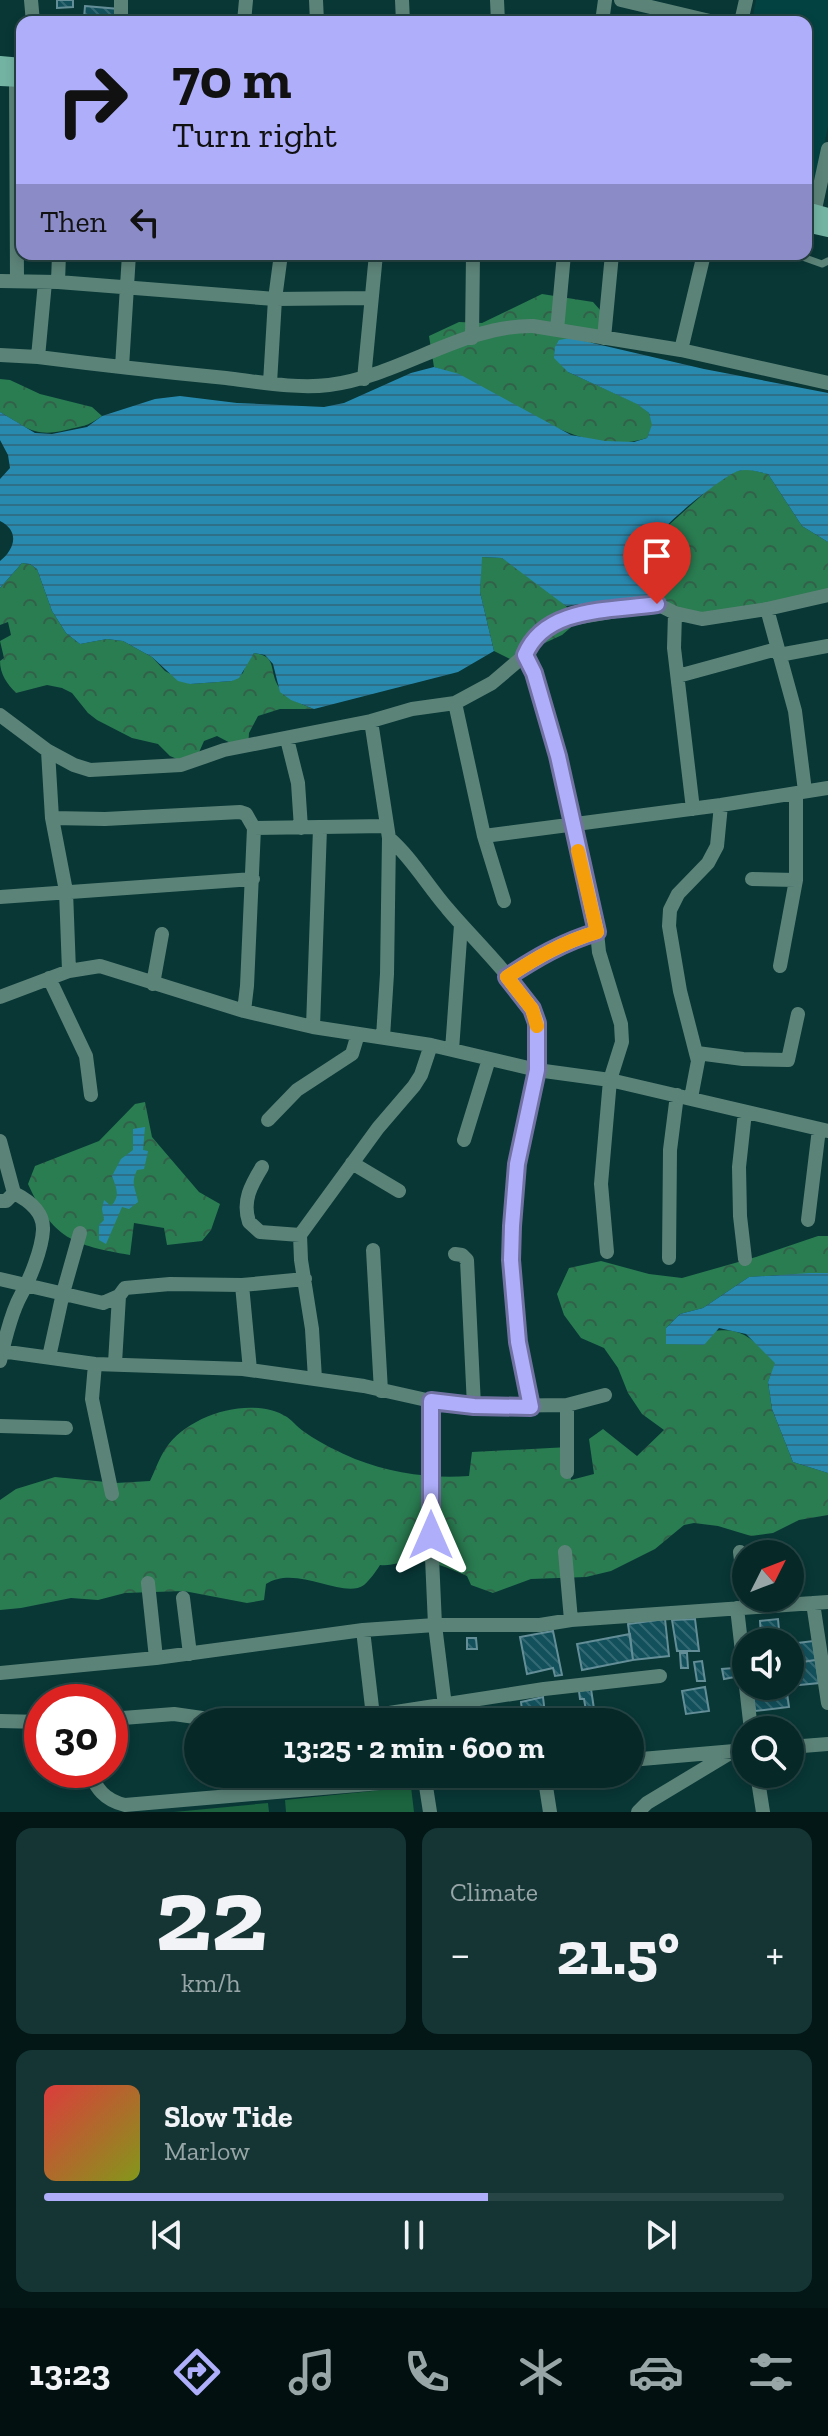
<!DOCTYPE html>
<html lang="en">
<head>
<meta charset="utf-8">
<style>
	:root { --surface:#062928; --page:#143534; --text:#f1f3f6; --muted:#98a6a8; --line:#274545; --accent:#aeaefa }
	body { margin:0; font-family:"Zilla Slab",serif; background:var(--page); color:var(--text); height:100vh; display:flex; flex-direction:column; font-size:30px; white-space:nowrap }
	* { box-sizing:border-box; margin:0 }
	p { font-size:26px; color:var(--muted) }
	.icon { flex:none; width:44px; height:44px; fill:none; stroke:currentColor; stroke-width:2; stroke-linecap:round; stroke-linejoin:round }
	.map { position:relative; height:1812px; overflow:hidden }
	.panel { display:flex; flex-direction:column; gap:16px; padding:16px; background:#031716; flex:1 }
	.panel>* { flex:none }
	.guide { position:absolute; left:16px; top:16px; width:796px; height:244px; border-radius:16px; box-shadow:0 4px 12px #0003,0 0 0 2px var(--line); background:#aeaefa; color:#111; overflow:hidden }
	.needle { width:52px; rotate:48deg }
	.controls { position:absolute; left:732px; top:1540px; display:grid; gap:16px }
	.controls a { display:grid; place-items:center; width:72px; height:72px; border-radius:50%; background:var(--surface); box-shadow:0 4px 12px #0003,0 0 0 2px var(--line); font-size:40px }
	.speed { position:absolute; left:24px; top:1684px; display:flex; gap:16px; font-size:40px; font-weight:700; text-align:center }
	.speed>* { display:grid; place-content:center; width:104px; height:104px; border-radius:50%; background:var(--surface); box-shadow:0 4px 12px #0003,0 0 0 2px var(--line); line-height:1 }
	.speed .limit { border:12px solid #d22; background:#fff; color:#111 }
	.pin { position:absolute; display:grid; place-items:center; width:68px; height:68px; color:#fff; margin:-82px -34px; border-radius:50% 50% 50% 0; rotate:-45deg; box-shadow:0 0 8px #0007 }
	.pin .icon { rotate:45deg }
	.me { position:absolute; width:88px; margin:-44px; rotate:0deg; stroke-linejoin:round; filter:drop-shadow(0 0 6px #0008) }
	.turn { display:flex; align-items:center; gap:28px; height:168px; padding:0 24px; font-size:36px }
	.turn .icon { width:104px; height:104px; stroke-width:2.5 }
	.turn b { display:block; font-size:56px; line-height:68px }
	.then { display:flex; align-items:center; height:76px; padding:0 24px; background:#0003; gap:16px; font-size:30px }
	.big { font-size:60px; font-weight:700; line-height:1.1 }
	.panel .card { flex:1; display:flex; flex-direction:column; justify-content:center; gap:12px; min-width:0; padding:0 28px; border-radius:16px; background:var(--page) }
	.panel .dial { align-items:center; gap:0 }
	.dial b { font-size:104px; line-height:1 }
	.song { display:flex; align-items:center; gap:24px }
	.cover { width:96px; height:96px; border-radius:12px; background:linear-gradient(135deg,hsl(0 70% 55%),hsl(70 70% 35%)) }
	.played { height:8px; border-radius:4px; background:linear-gradient(90deg,var(--accent) 60%,var(--line) 60%) }
	.keys { display:flex; justify-content:space-around; direction:ltr }
	.heat { display:flex; justify-content:space-between; align-items:center; font-size:44px; direction:ltr }
	.panel .tiles { flex:1; display:grid; gap:16px; grid-template-columns:1fr 1fr }
	.card:last-child { grid-column:span 2 }
	.trip { position:absolute; left:184px; top:1708px; width:460px; height:80px; border-radius:40px; background:var(--surface); box-shadow:0 4px 12px #0003,0 0 0 2px var(--line); font-weight:700; line-height:80px; text-align:center }
	.tab-bar { display:flex; height:128px; justify-content:space-around; align-items:center; background:#021010; color:var(--muted) }
	.tab-bar .icon { width:56px; height:56px }
	.tab-bar .on { color:var(--accent) }
	.tab-bar b { font-size:36px; color:var(--text) }
	.map>svg:first-child { display:block }
	.built { fill:#024241 }
	.forest { fill:url(#forest-crowns) }
	.pitch { fill:#1b643f }
	.water { fill:url(#water-rules) }
	.building { fill:url(#building-back-hatch); stroke:#648e97; stroke-width:2 }
	.lines { fill:none; stroke-linecap:round; stroke-linejoin:round }
	.lane { stroke:#5c8378; stroke-width:7 }
	.street { stroke:#5c8378; stroke-width:14 }
	.secondary { stroke:#73b3a2; stroke-width:16 }
	.route-casing { stroke:#7171a2; stroke-width:20 }
	.route { stroke:#aeaefa; stroke-width:14 }
	.slow { stroke:#f59e0b; stroke-width:14 }
</style>
</head>
<body>
<div class="map">
<svg width="828" height="1812" viewBox="0 0 828 1812">
	<defs>
		<pattern id="forest-crowns" width="20" height="18" patternUnits="userSpaceOnUse" patternTransform="scale(2)"><rect width="20" height="18" fill="#2a7c51"/><path d="M2 6a3 3 0 1 1 6 0M12 15a3 3 0 1 1 6 0" fill="none" stroke="#32614a"/></pattern>
		<pattern id="water-rules" width="6" height="5" patternUnits="userSpaceOnUse" patternTransform="scale(2)"><rect width="6" height="5" fill="#298ab0"/><path d="M0 2.5h6" fill="none" stroke="#2f7089"/></pattern>
		<pattern id="building-back-hatch" width="6" height="6" patternUnits="userSpaceOnUse" patternTransform="scale(2)"><rect width="6" height="6" fill="#12505b"/><path d="M-1 5l2 2M0 0l6 6M5-1l2 2" fill="none" stroke="#336972"/></pattern>
	</defs>
	<rect width="100%" height="100%" fill="#083736"/>
	<path class="built" d="M756,0H828V126L817,180L806,177V22H752Z"/>
	<path class="forest" d="M542,294L593,302L609,320L568,372L638,404L649,413L653,425L647,438C575,462 500,387 434,367L429,336L459,322L482,323Z
		M0,379L10,380L40,394L92,407L102,416C85,428 84,425 66,430C34,438 26,427 0,412Z
		M747,469L768,474L802,526L828,542V598L729,622L676,611L660,594L653,567L661,532L710,488L733,472Z
		M481,557L502,558L531,577L566,606L576,623L562,635L510,659L494,651L480,592Z
		M22,563L30,564L37,569L52,611L66,633L80,644L107,639L123,641L152,657L165,671L190,684L232,681L243,673L246,664L254,653C275,656 270,666 276,682C283,698 299,703 314,709H280L258,716L249,733L248,749L238,747L217,736L204,741L193,766L170,756L158,744L132,738L97,720L88,713L72,693L62,688L47,685L16,693C7,684 0,674 0,661L4,658L0,641L11,635L8,622L0,625V588Z
		M145,1102L152,1137L199,1192L220,1204L211,1230L202,1241L167,1245L164,1228L134,1223L130,1255C73,1245 53,1239 28,1184L35,1166L99,1141L135,1104Z
		M818,1236H828V1273L749,1277L703,1308L680,1314L666,1328V1343C677,1344 686,1340 697,1336C736,1322 750,1335 776,1363L768,1382L772,1409L793,1462L828,1473V1515L799,1520L773,1533L751,1536L718,1526L694,1523L684,1525L655,1549L611,1571L586,1577L531,1579L493,1593L471,1585L467,1576C448,1568 428,1558 407,1561C397,1563 391,1566 380,1565C376,1571 370,1580 364,1585C343,1600 297,1564 266,1584L264,1600L247,1603L184,1591L125,1593L98,1600L71,1598L21,1608L0,1610V1500L16,1489L55,1477L116,1483L150,1481C155,1471 159,1458 166,1448C188,1415 251,1395 287,1417C294,1422 299,1429 306,1433C320,1443 339,1452 355,1459C391,1473 431,1479 469,1476L472,1452L569,1447L571,1480L594,1474L589,1439L603,1429L637,1456L664,1430L642,1414L628,1393L618,1368L604,1348L581,1338L564,1315L557,1294L569,1268L601,1261L649,1274L682,1278L756,1257Z"/>
	<path class="pitch" d="M411,1787L414,1812H286L285,1800Z
		M268,1803L269,1812H174Z"/>
	<path class="water" d="M571,338L704,369L828,393V542L802,526L768,474C758,472 748,468 738,471C725,475 667,521 661,533C650,553 655,574 660,594L566,606L502,558L482,557L480,592L494,651L458,672L314,709L291,700L280,692L273,664L265,655L254,653L239,678L232,681L190,684L178,681L152,657L123,641L107,639L80,644L66,633L52,611L37,569L30,564L22,563L0,588V561C15,549 20,531 0,521V479L10,468L8,455L0,440V412L35,433L52,434L87,427L102,416L155,399L180,396L237,403L324,407L344,403L411,373L434,367L459,374L571,435L605,441L634,442L647,438L652,425L649,413L637,404L568,372L554,358L555,347L559,340Z
		M145,1127L143,1150L148,1151L144,1169L137,1170C130,1184 136,1189 138,1202L129,1209L122,1207L106,1244L99,1240V1225L104,1220L102,1209L104,1200L111,1206C121,1196 116,1187 112,1176L121,1159L133,1150V1129Z
		M810,1273H828V1473L793,1462L772,1409L768,1382L775,1363L746,1334L719,1328L704,1345L666,1344V1328L680,1314L703,1308L749,1277Z"/>
	<path class="building" d="M57,0H73V7L57,8Z
		M85,6L119,9L118,21L84,18Z
		M51,17H79V22H51Z
		M665,1619L669,1656L633,1660L628,1624Z
		M695,1619L699,1651H677L672,1620Z
		M778,1619L780,1641L772,1642V1636L761,1637L760,1621Z
		M553,1631L562,1675L555,1676L553,1668L527,1674L520,1637Z
		M630,1634L633,1660L582,1670L577,1644Z
		M467,1638H476L477,1649H467Z
		M813,1641L816,1660L790,1664V1644Z
		M680,1653H687L688,1668H681Z
		M816,1660L819,1683L790,1686V1667H794V1663Z
		M702,1661L705,1681H697L694,1662Z
		M734,1668L735,1677L724,1679L722,1669Z
		M752,1686H786L789,1707L755,1711Z
		M705,1687L709,1711L686,1714L682,1691Z
		M591,1689L596,1722H588L584,1699H580L579,1691Z
		M543,1697L545,1714L523,1718L521,1702Z"/>
	<g class="lines">
		<path class="lane" d="M794,254L822,264L828,261"/>
		<path class="street" d="M31,0L33,22
			M121,0V22
			M316,0L317,22
			M402,0L403,22
			M497,0L498,22
			M621,0L714,22
			M244,22L246,0
			M602,22L605,0
			M741,22L746,0
			M16,79L17,281
			M812,223L828,149
			M0,281L58,282L275,299L370,298
			M58,282L59,254
			M557,330L564,254
			M472,338L473,254
			M604,338L612,254
			M681,350L704,254
			M0,355L38,357C101,365 163,372 226,378C259,382 296,389 329,385C400,376 462,325 533,326L681,350L828,383
			M38,357L45,282
			M122,367L129,254
			M364,379L376,254
			M270,383L275,299L281,254
			M767,609L795,711L805,791
			M675,613L674,648L693,809
			M525,655L534,673L558,756L597,932L599,952L621,1024L622,1042L610,1080L601,1184L607,1252
			M779,655L828,646
			M678,676L777,649
			M455,703L484,836L504,901
			M0,715L48,751L74,765L90,770L181,765L224,750L371,721L389,838L387,974L383,1037
			M371,721L412,709L455,703L492,683L525,655L530,644L538,634L557,621L657,604L675,613L702,619L767,609L828,595
			M287,739L298,783L301,828
			M48,751L52,818L66,891L69,971
			M52,818L105,819L240,812L246,814L254,828L247,986L244,1011
			M254,828L387,826
			M484,836L721,805L828,788
			M389,838C412,858 427,885 447,908C468,934 530,993 537,1022C539,1030 537,1039 537,1046C537,1088 522,1125 516,1166C505,1247 515,1327 531,1407
			M752,879L796,880V793
			M0,897L253,879
			M780,966L796,880
			M507,977C536,957 563,942 597,932
			M49,978L86,1056L91,1095
			M153,984L162,934
			M0,997L69,971L100,966L244,1011L313,1027L431,1045L537,1070L610,1080L828,1131
			M313,1027L320,828
			M452,1050L461,925
			M697,1053L743,1059L788,1060L798,1014
			M691,1098L698,1061L680,991L669,926L670,910L678,894L708,863L717,846L721,805
			M268,1120L297,1090L352,1054L358,1034
			M464,1140L489,1059
			M0,1141L14,1193L6,1201H0
			M352,1163L399,1191
			M262,1167C251,1185 242,1201 249,1222L260,1232L300,1235
			M808,1220L819,1129
			M373,1250L381,1391
			M455,1254L462,1255L467,1260L474,1406
			M669,1258L670,1150L677,1095
			M745,1259L740,1216L739,1167L745,1112
			M0,1279L103,1303L119,1296L125,1288L170,1284L242,1285L305,1279
			M242,1285L250,1370
			M0,1351L95,1364L243,1369L364,1386L431,1401L474,1406L567,1405L605,1395
			M49,1357L63,1293L80,1233
			M0,1361C4,1343 12,1311 21,1295C30,1279 42,1249 43,1230C44,1212 28,1200 14,1193
			M115,1363L119,1296
			M95,1364L92,1399L112,1494
			M315,1379L312,1329L301,1260L300,1235L378,1128L414,1086L421,1075L431,1045
			M431,1401V1535L435,1625L447,1722
			M567,1405V1472
			M0,1426L66,1428
			M565,1552L571,1620
			M740,1552L747,1607
			M148,1583L156,1658
			M183,1598L190,1654
			M813,1603L828,1703
			M737,1608L751,1730
			M363,1630L373,1716
			M0,1673L156,1658L363,1630L435,1625H540L571,1620L828,1602
			M110,1719L174,1714L230,1722
			M0,1721L42,1722
			M331,1722L544,1689L660,1676
			M790,1747L828,1744
			M630,1760L746,1750
			M88,1770C97,1789 104,1800 125,1805L485,1774
			M544,1774L550,1812
			M757,1774L763,1812
			M425,1780L430,1812
			M638,1812L647,1803L730,1753"/>
		<path class="secondary" d="M0,64L22,66
			M0,78L22,79
			M806,210L828,216
			M806,224L828,229"/>
	</g>
	<g class="lines">
		<defs>
			<path id="route" d="M431,1535V1401L474,1406L531,1407L518,1342L511,1260L512,1226L517,1164L537,1070V1023L532,1009L507,977C536,958 563,942 597,932L558,756L534,673L525,655C545,606 612,611 657,604"/>
		</defs>
		<use href="#route" class="route-casing"/>
		<use href="#route" class="route"/>
		<path class="slow" d="M537,1026L532,1009L507,977C536,958 563,942 597,932L578,851"/>
	</g>
</svg>
<div class="controls">
<a><svg class="needle" viewBox="-14 -14 28 28"><path d="M0-13l5 13h-10z" fill="#e53935"/><path d="M0 13l5-13h-10z" fill="#98a6a8"/></svg></a>
<a><svg class="icon" aria-label="sound" viewBox="0 0 24 24"><path d="M4 9h4l5-4v14l-5-4H4zM17 9q2 3 0 6"/></svg></a>
<a><svg class="icon" aria-label="search" viewBox="0 0 24 24"><circle cx="10" cy="10" r="6"/><path d="M15 15l6 6"/></svg></a>
</div>
<div class="speed"><div class="limit">30</div></div>
<div class="pin" style="left:657px;top:604px;background:#d93025"><svg class="icon" aria-label="arrive" viewBox="0 0 24 24"><path d="M6 21V4h12l-3 4 3 4H6"/></svg></div>
<svg class="me" style="left:431px;top:1535px" viewBox="-20 -20 40 40"><path d="M0-17L14 15 0 8-14 15z" fill="#aeaefa" stroke="#fff" stroke-width="4"/></svg>
<div class="trip">13:25 · 2 min · 600 m</div>
<div class="guide">
<div class="turn"><svg class="icon" aria-label="right" viewBox="0 0 24 24"><path d="M7 20v-9h11M14 6l5 5-5 5"/></svg><div><b>70 m</b>Turn right</div></div>
<div class="then">Then<svg class="icon" aria-label="left" viewBox="0 0 24 24"><path d="M17 20v-9H6M10 6l-5 5 5 5"/></svg></div>
</div>
</div>
<section class="panel">
<div class="tiles">
<div class="card dial"><b>22</b><p>km/h</p></div>
<div class="card"><p>Climate</p>
<div class="heat"><a>−</a><b class="big">21.5°</b><a>+</a></div>
</div>
<div class="card">
<div class="song"><i class="cover"></i><div><b>Slow Tide</b><p>Marlow</p></div></div>
<div class="played"></div>
<div class="keys"><svg class="icon" aria-label="previous" viewBox="0 0 24 24"><path d="M18 5L8 12l10 7zM5 5v14"/></svg><svg class="icon" aria-label="pause" viewBox="0 0 24 24"><path d="M8 5v14M16 5v14"/></svg><svg class="icon" aria-label="next" viewBox="0 0 24 24"><path d="M6 5l10 7-10 7zM19 5v14"/></svg></div>
</div>
</div>
</section>
<nav class="tab-bar">
<b>13:23</b>
<svg class="icon on" aria-label="directions" viewBox="0 0 24 24"><path d="M12 3l9 9-9 9-9-9zM9 14v-3h6M13 9l2 2-2 2"/></svg>
<svg class="icon" aria-label="music" viewBox="0 0 24 24"><path d="M9 18V5l10-2v13"/><circle cx="6" cy="18" r="3"/><circle cx="16" cy="16" r="3"/></svg>
<svg class="icon" aria-label="phone" viewBox="0 0 24 24"><path d="M5 4h4l2 5-3 2q2 4 5 5l2-3 5 2v4C11 20 4 13 5 4z"/></svg>
<svg class="icon" aria-label="climate" viewBox="0 0 24 24"><path d="M12 3v18M4 7l16 10M4 17L20 7"/></svg>
<svg class="icon" aria-label="car" viewBox="0 0 24 24"><path d="M5 17H2v-5l4-1 3-4h7l3 4 3 1v5h-3M9 17h6M6 11h13"/><circle cx="7" cy="17" r="2"/><circle cx="17" cy="17" r="2"/></svg>
<svg class="icon" aria-label="filters" viewBox="0 0 24 24"><path d="M4 7h16M4 17h16"/><circle cx="9" cy="7" r="2"/><circle cx="15" cy="17" r="2"/></svg>
</nav>
</body>
</html>
